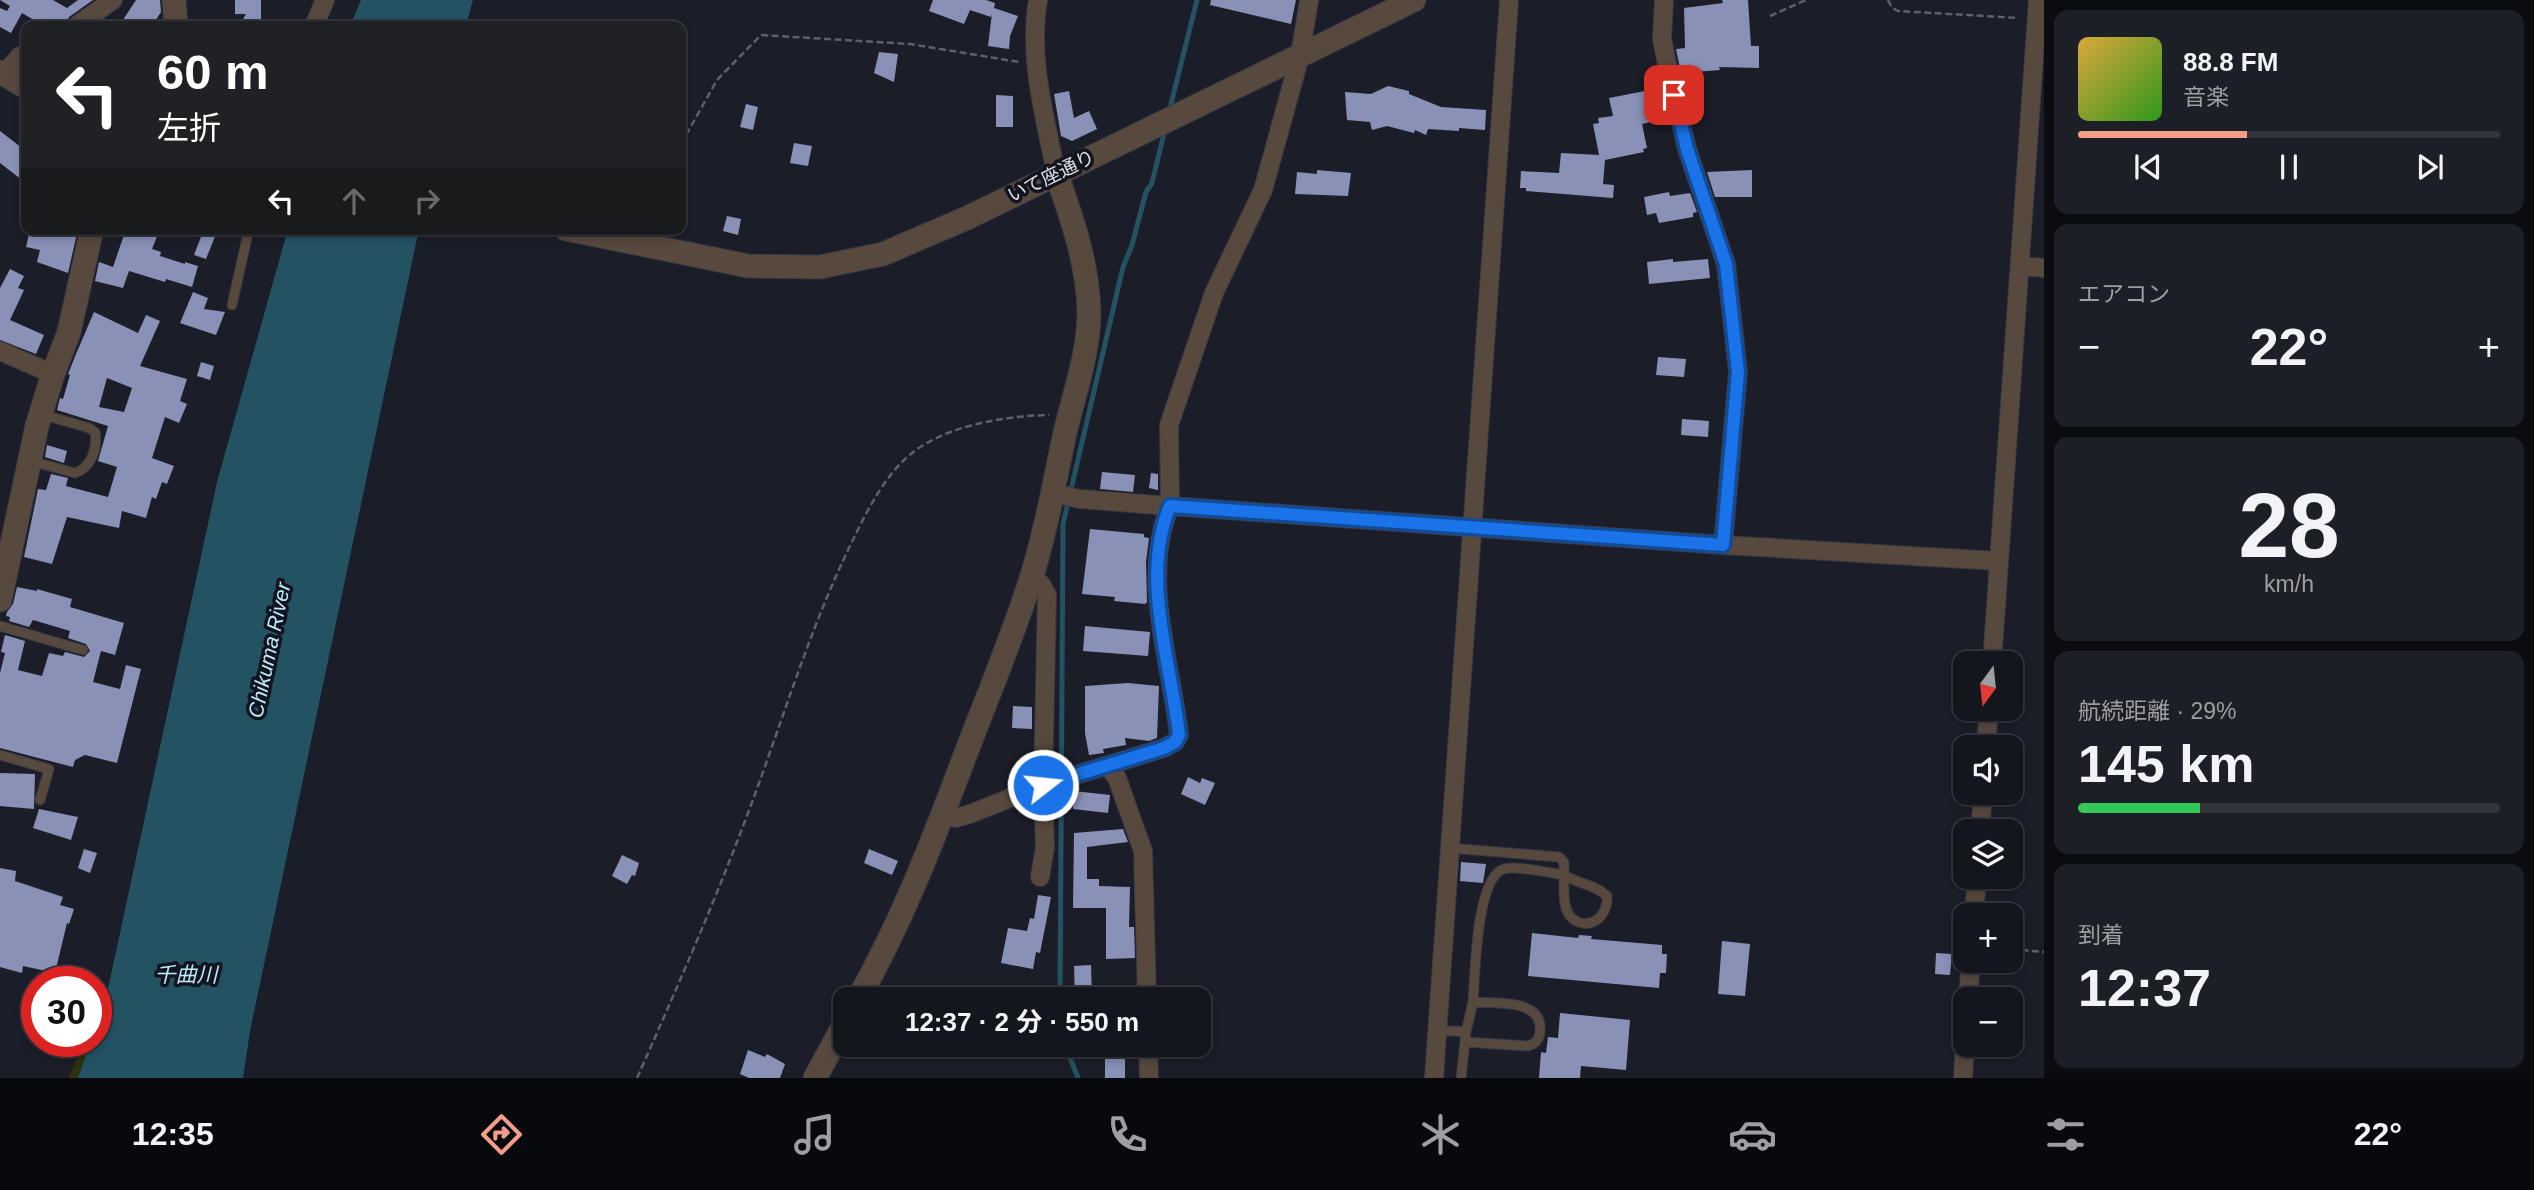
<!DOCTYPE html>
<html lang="ja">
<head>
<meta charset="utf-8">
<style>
	:root { --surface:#14161e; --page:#1d1f27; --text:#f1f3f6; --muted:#9d9fa4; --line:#33353c; --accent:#f49e8a }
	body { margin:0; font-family:Helvetica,"Noto Sans JP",sans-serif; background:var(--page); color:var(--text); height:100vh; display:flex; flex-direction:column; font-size:26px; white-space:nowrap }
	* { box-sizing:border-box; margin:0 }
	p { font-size:23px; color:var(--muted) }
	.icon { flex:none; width:38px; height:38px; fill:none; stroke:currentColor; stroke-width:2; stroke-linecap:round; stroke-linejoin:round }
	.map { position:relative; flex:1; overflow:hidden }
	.panel { display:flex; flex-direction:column; gap:10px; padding:10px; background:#0b0c10; width:490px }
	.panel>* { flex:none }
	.banner { position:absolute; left:21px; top:21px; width:665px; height:214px; border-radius:14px; box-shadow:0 4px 10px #0003,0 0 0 2px var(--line); background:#202124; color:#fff; overflow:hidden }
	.needle { width:46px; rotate:195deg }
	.fabs { position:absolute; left:1953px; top:651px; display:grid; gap:14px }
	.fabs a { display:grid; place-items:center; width:70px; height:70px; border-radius:14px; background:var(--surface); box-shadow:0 4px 10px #0003,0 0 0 2px var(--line); font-size:35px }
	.speed { position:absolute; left:21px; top:966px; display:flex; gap:14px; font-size:35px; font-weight:700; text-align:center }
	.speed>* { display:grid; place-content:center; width:91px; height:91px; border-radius:50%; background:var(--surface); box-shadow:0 4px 10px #0003,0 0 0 2px var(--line); line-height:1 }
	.speed .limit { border:10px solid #d22; background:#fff; color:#111 }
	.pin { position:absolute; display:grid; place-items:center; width:60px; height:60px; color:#fff; margin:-30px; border-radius:14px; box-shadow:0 4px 10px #0006 }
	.me { position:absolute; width:77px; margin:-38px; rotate:74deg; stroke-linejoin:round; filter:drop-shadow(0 0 5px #0008) }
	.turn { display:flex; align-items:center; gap:24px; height:147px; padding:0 21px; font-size:32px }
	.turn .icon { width:91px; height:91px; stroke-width:2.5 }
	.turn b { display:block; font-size:49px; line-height:60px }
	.lanes { display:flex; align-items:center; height:66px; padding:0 21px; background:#0003; justify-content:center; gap:35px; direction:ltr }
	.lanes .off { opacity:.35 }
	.big { font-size:52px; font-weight:700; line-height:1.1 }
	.panel .widget { flex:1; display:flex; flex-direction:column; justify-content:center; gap:10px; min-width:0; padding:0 24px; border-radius:14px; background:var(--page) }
	.panel .dial { align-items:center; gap:0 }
	.dial b { font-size:91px; line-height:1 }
	.song { display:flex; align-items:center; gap:21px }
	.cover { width:84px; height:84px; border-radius:10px; background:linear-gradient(135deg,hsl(40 70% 55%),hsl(110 70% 35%)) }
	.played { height:7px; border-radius:4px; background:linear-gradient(90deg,var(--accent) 40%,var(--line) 40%) }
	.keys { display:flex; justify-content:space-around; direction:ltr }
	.heat { display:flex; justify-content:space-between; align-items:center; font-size:38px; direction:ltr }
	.charge { height:10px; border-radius:5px; background:linear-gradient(90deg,#34c759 29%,var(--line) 0) }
	.trip { position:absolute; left:833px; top:987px; width:378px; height:70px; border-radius:14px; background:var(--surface); box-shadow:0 4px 10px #0003,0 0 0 2px var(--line); font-weight:700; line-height:70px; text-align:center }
	.dock { display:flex; height:112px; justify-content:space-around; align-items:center; background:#08090c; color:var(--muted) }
	.dock .icon { width:49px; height:49px }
	.dock .active { color:var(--accent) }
	.dock b { font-size:32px; color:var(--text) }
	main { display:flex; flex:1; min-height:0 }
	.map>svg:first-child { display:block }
	.green { fill:#2d320c }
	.water { fill:#235363 }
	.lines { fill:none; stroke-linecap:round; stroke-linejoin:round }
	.stream { stroke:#235363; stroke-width:5 }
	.building { fill:#8a91b7; fill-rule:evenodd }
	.service-casing { stroke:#363843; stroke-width:11 }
	.minor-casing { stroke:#363843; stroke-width:20 }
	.tertiary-casing { stroke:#363843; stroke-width:25 }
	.path { stroke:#5e606a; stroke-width:2.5; stroke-dasharray:7 3.5; stroke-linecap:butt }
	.service { stroke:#58493f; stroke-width:9 }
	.minor { stroke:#58493f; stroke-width:18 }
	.tertiary { stroke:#58493f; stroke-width:23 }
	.route-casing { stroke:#114b97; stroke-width:18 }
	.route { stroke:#1a73e8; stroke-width:12 }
	.labels { text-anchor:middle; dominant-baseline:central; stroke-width:7; stroke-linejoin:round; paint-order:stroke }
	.street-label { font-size:19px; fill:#dee0e8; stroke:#12141e }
	.water-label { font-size:21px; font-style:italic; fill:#bdeafc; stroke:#12141e }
</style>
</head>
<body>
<main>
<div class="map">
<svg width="2044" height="1078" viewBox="0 0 2044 1078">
	<rect width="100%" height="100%" fill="#1b1d28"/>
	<path class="green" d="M85,1041H91L79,1078H68Z"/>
	<path class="water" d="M361,0H473L466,26H350Z
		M288,229H419L250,1031L243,1078H78L91,1041H96V1026L106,998L217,482Z"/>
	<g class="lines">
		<path class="stream" d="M1169,112L1197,0
			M1060,999L1063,524L1123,267L1132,245L1146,192L1152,183L1165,129
			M1065,1045L1078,1078"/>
	</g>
	<path class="building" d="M0,0H53L67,8L78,0H93L69,17L64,26H44L22,13L11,33L0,27V8L7,11L10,6Z
		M136,0H160L161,12L152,26H119Z
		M235,0H261V26H239L246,14H235Z
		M933,0H986L995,3L994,8L1018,16L1010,36L1009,49L988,46L992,13L991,17L970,10L964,24L929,11Z
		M1211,0H1296L1291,24L1210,5Z
		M1722,0H1748L1751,46H1759V68L1719,67L1720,70L1681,73L1676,49L1685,48L1684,8L1723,3Z
		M879,52L898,54L894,82L874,73Z
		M1388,86L1409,91V94L1441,107L1486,110L1485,130L1459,128V131L1428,129L1426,135L1415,130L1414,133L1387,126L1372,130L1370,122L1347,120L1345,92L1371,94Z
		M1069,91L1074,118L1089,111L1097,129L1072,141L1061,136L1054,94Z
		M1645,91L1646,94L1651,93L1656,121L1642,124L1647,148L1643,149L1644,152L1605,160L1603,184L1614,185L1613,198L1526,191V188H1520L1521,171L1559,173L1561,153L1599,155L1593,124L1599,123L1598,118L1613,116L1609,98Z
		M996,95L1013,96V127H996Z
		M746,104L758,107L753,130L740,127Z
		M0,131L26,151V183L0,163Z
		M794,143L812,146L808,166L790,163Z
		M1317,170L1351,173L1348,196L1295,194L1297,172L1317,174Z
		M1752,170V197H1715L1707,172Z
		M1669,192L1670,196L1690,193L1697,212L1693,213V217L1659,223L1656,213L1647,215L1644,197Z
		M727,216L741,219L738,235L723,231Z
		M41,229H78L68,273L37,262L40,250L26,247L29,234L39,236Z
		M126,229H160L152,249L161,252L160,256L185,264V262L198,266L192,287L166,279L165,282L129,271L123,288L95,281L99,262L113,267Z
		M204,229H218L206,259L194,255Z
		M1673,259V262L1708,259L1710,278L1649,284L1647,262Z
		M10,269L24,276L18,288L24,290L10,320L44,335L36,354L0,340V288Z
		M193,292L208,298L204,309L225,312L216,335L180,323Z
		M94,312L138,333L146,315L160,321L140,366L187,379L180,401L187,404L179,423L165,417L152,458L174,466L167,484L162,482L156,499L152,497L146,518L122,511L119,528L67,517L52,564L24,557L38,489L46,490L51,474L68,478L66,486L108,497L117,467L98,461L108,426L57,410L60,398L63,399L70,375L68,374L76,354ZM107,378L132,388L124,412L99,407Z
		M1658,357L1686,359L1684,377L1656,375Z
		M201,362L214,366L210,380L197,376Z
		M1682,419L1709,421L1708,437L1681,435Z
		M47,445L67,451L64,463L45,457Z
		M1102,472L1135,475L1133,492L1100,489Z
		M1151,473L1158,474V490L1149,488Z
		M1090,529L1144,534V537L1149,538L1146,562L1147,602L1145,604L1114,601L1115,597L1082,594Z
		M17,587L37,591V589L72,599L70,607L124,623L115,655L101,651L93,682L120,689L126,665L141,669L117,763L85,755L75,760L73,767L0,748V673L5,653L1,652L5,635L25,641L18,670L42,676L49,653L63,656L65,652L84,657L90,651L86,644L68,638L70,631L33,620L29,627L9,621L10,617L6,616L7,612L13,604Z
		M1085,626L1150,632L1148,656L1083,651Z
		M1128,683L1159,686L1157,738L1149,741L1125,738L1126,745L1103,749L1104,753L1089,755L1085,733V686Z
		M1013,706L1032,707V729L1012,728Z
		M0,773L35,774L34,809L0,806Z
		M1188,777L1200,783L1202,778L1215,783L1205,805L1181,794Z
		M1074,791L1110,795L1108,813L1073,809Z
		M39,809L78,817L71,840L33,828Z
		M1123,829L1128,842L1087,847V879H1099V886L1130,887L1129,927H1134L1135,958L1106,959V908H1073L1074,833Z
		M84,849L97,853L90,873L78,868Z
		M869,849L898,861L892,875L864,863Z
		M622,855L639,863L635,876L632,875L627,884L612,876Z
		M1461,862L1486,864L1483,883L1460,881Z
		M0,868L16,871L15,881L63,897L60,905L74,909L69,924L67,923L55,973L23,966L22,973L0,967Z
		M1038,895L1051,897L1040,953L1036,952L1033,969L1001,963L1008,928L1027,931L1030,918L1034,919Z
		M1532,933L1578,938L1579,935L1592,936L1591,939L1662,945V954H1667L1666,973H1660L1659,988L1528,976Z
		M1722,941L1750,944L1745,996L1718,994Z
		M1936,953L1952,954L1950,975L1935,974Z
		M1091,965L1092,999H1075L1074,966Z
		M1560,1013L1630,1020L1626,1070L1581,1066L1580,1078H1539L1541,1052L1546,1053L1548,1037L1558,1038Z
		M1086,1045H1125V1078H1105V1058H1086Z
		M748,1050L765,1057L767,1054L785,1064L780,1078H749L740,1074Z"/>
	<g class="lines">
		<defs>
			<path id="service" d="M232,305L249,229
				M31,461L75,473C91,468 98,448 95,432L89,428L41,414
				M0,626L83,650
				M0,755L49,769L40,800
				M1450,848L1559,857L1564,862V875C1578,884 1595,884 1607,896C1608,927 1574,933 1566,908C1563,899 1564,885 1564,875C1549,873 1517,865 1504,869C1476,876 1475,977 1473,1002
				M1437,1030L1466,1032L1461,1078
				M1465,1042L1528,1046C1535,1044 1540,1039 1540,1031C1543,998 1495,1004 1473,1002L1466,1032"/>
			<path id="minor" d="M1038,0C1028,58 1045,117 1056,173
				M1664,0L1662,39L1668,69L1687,149L1726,264L1738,372L1723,545
				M76,26L113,0
				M314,26L325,0
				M4,74L20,56L26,53
				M2020,266L2044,268
				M0,351L53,374
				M1052,493L1080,499L1170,506L1723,545L1999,561
				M1030,581L1041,584L1047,595L1043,785L1045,847L1040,877
				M1992,663L2038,0
				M1986,747L1989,709
				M1108,766L1117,778L1143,851L1147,999
				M943,813L956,818L970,814L1043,785L1164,748L1175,742L1179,735C1171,661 1140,578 1170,506L1169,425L1214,293L1263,190L1300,56L1309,0
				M1980,831L1983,793
				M1974,915L1977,877
				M1968,999L1971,961
				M1148,1045L1149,1078
				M1434,1078L1509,0
				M1963,1078L1965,1042"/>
			<path id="tertiary" d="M174,0L176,26
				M0,72L26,87
				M566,229L748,266L820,267L883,254L967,218L1414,0
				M0,600L37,426L53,374L69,332L92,229
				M858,999C900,925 931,846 961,766C984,705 1010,644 1030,582C1045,535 1054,485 1064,437C1073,397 1089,354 1089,312C1088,264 1072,218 1056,173
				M815,1078L845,1023"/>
		</defs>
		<use href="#service" class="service-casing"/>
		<use href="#minor" class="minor-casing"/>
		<use href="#tertiary" class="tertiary-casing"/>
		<path class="path" d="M1888,0L1892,8L1898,11L2019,18
			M1770,16L1806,0
			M681,144L717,80L761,35L910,44L1019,62
			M2011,949L2044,952
			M637,1078C677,988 717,897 751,805C783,719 809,631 849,548C864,517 880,483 905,459C940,426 1003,416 1049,415"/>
		<use href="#service" class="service"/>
		<use href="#minor" class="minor"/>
		<use href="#tertiary" class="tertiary"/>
	</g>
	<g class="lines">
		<defs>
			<path id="route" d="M1043,785L1164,748L1175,742L1179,735C1171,662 1140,577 1170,506L1723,545L1738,372L1726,264L1687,149L1674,95"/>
		</defs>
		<use href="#route" class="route-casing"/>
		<use href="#route" class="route"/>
	</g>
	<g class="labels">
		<g class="street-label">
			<text transform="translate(1051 176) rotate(-26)">いて座通り</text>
		</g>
		<g class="water-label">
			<text transform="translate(269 650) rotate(-78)">Chikuma River</text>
			<text x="186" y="974">千曲川</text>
		</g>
	</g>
</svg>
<div class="fabs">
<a><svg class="needle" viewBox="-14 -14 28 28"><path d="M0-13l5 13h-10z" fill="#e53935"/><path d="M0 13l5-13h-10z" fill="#9d9fa4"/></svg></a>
<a><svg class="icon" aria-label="sound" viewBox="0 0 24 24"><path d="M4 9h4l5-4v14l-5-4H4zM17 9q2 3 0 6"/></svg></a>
<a><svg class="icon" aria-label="layers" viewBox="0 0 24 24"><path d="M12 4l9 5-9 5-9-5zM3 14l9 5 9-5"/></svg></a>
<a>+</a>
<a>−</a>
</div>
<div class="speed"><div class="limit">30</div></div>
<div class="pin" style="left:1674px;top:95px;background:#d93025"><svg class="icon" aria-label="arrive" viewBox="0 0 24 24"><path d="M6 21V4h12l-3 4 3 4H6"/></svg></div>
<svg class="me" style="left:1043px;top:785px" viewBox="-20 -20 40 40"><circle r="17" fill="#1a73e8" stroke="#fff" stroke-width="3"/><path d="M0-11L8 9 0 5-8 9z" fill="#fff"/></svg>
<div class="trip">12:37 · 2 分 · 550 m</div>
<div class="banner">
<div class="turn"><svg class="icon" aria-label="left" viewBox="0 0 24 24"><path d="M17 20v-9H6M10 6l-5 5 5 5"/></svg><div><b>60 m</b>左折</div></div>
<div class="lanes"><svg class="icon" aria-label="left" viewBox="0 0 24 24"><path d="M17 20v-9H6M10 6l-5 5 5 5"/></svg><svg class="icon off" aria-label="ahead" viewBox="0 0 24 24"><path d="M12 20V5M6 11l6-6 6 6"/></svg><svg class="icon off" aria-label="right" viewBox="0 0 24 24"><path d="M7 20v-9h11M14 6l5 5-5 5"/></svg></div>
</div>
</div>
<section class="panel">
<div class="widget">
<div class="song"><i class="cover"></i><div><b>88.8 FM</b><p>音楽</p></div></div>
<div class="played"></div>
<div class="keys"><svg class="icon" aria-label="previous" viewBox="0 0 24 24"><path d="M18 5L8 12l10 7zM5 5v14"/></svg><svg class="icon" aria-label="pause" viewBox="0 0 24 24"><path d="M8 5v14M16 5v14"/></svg><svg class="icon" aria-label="next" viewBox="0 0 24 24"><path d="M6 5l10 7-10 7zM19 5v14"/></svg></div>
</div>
<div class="widget"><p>エアコン</p>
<div class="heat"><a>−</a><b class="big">22°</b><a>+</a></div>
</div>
<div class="widget dial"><b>28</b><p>km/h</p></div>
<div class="widget"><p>航続距離 · 29%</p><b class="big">145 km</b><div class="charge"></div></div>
<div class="widget"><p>到着</p><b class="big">12:37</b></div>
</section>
</main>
<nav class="dock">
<b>12:35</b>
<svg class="icon active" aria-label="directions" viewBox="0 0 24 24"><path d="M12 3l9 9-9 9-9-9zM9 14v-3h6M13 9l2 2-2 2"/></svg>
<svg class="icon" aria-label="music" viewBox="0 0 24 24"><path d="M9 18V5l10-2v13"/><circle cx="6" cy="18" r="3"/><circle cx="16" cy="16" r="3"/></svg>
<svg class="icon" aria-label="phone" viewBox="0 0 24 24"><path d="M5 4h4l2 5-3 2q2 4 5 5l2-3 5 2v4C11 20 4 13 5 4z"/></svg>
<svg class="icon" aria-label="climate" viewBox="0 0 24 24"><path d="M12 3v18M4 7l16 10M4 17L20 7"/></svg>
<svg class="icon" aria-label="car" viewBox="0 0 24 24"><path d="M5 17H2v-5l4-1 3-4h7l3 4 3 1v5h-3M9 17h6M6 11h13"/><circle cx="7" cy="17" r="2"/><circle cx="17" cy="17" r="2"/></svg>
<svg class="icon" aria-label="filters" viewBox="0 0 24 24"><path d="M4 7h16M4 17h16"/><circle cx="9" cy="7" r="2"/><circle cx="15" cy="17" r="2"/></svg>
<b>22°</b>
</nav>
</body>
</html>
